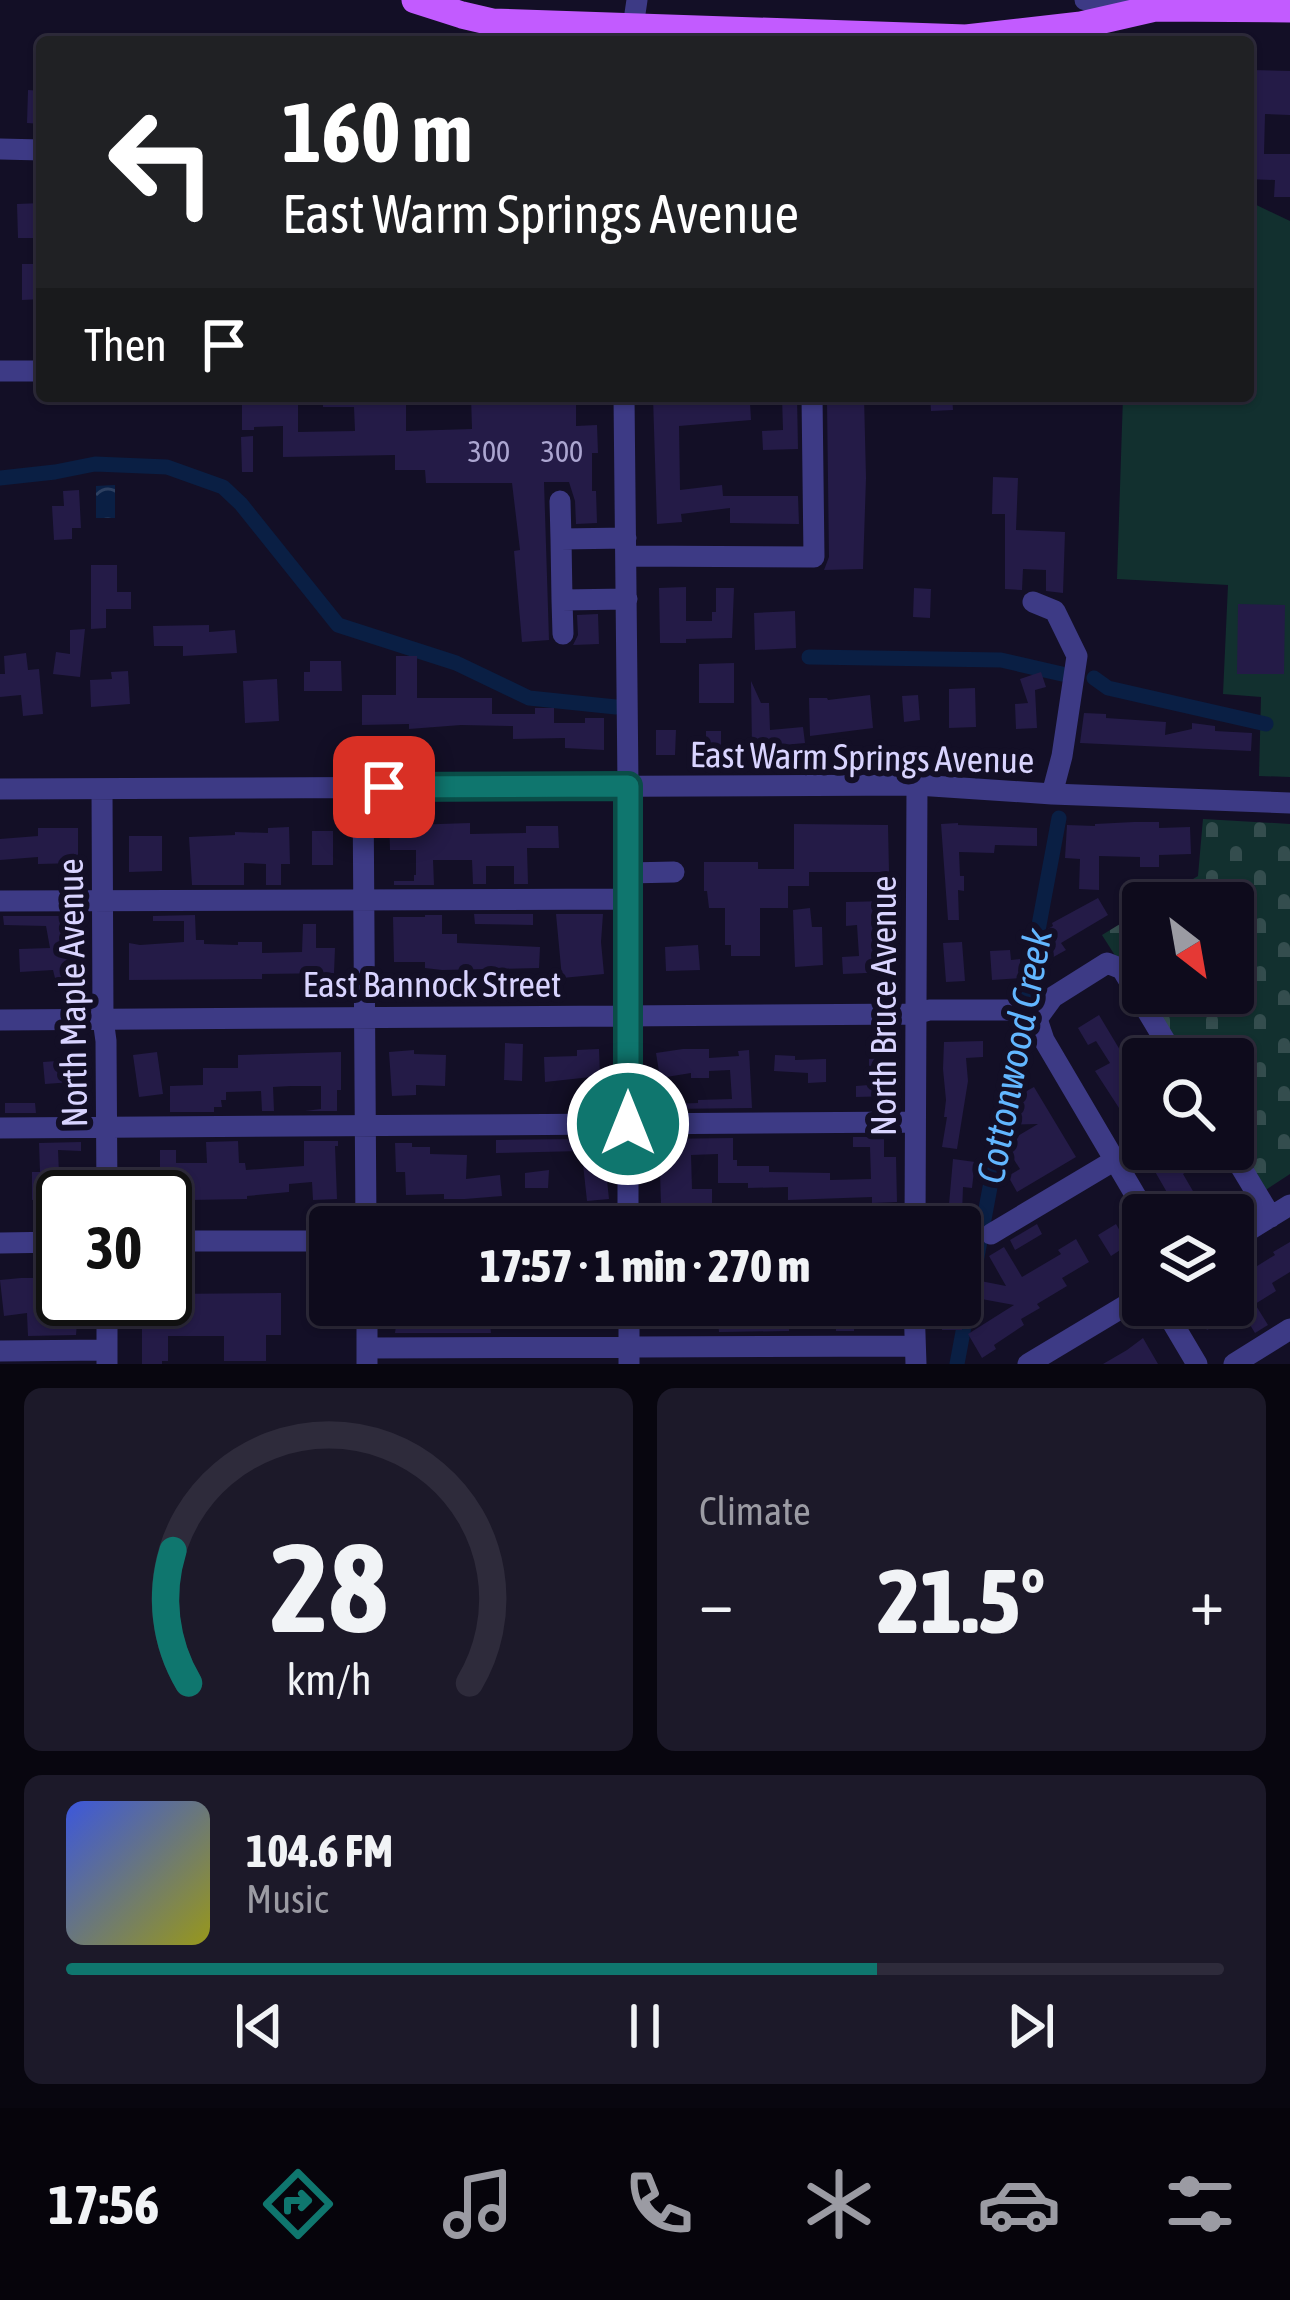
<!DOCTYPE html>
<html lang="en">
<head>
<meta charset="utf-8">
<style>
	:root { --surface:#0e0b1c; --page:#1c1929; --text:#f1f3f6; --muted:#9b9ba3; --line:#2e2b3b; --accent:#0f766e }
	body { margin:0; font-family:"Asap Condensed",sans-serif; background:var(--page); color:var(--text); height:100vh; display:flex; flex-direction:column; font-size:45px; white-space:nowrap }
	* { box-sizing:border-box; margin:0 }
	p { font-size:39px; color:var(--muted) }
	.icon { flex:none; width:66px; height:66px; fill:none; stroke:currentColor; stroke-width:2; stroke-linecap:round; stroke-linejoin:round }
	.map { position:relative; height:1364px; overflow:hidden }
	.details { display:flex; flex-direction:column; gap:24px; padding:24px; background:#08060f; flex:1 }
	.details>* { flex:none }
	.hud { position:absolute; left:36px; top:36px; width:1218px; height:366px; border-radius:12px; box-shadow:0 3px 9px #0004,0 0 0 3px var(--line); background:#202124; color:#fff; overflow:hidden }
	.needle { width:78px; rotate:149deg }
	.fabs { position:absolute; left:1122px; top:882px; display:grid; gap:24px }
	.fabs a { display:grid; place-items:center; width:132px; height:132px; border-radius:12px; background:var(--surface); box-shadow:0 3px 9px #0004,0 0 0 3px var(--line); font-size:60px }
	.speed { position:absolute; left:36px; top:1170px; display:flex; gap:24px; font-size:60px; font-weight:700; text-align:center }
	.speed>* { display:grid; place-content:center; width:156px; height:156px; border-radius:50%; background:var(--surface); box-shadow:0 3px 9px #0004,0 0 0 3px var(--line); line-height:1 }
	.speed .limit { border:6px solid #111; border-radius:18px; background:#fff; color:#111 }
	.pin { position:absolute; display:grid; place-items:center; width:102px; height:102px; color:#fff; margin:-51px; border-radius:24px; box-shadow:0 6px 18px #0006 }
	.me { position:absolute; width:132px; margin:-66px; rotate:0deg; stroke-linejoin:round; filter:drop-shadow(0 0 9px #0008) }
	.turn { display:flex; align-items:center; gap:42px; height:252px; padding:0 48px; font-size:54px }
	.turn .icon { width:156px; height:156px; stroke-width:2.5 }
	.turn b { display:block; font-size:84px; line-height:102px }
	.then { display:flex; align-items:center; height:114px; padding:0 48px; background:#0003; gap:24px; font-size:45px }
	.big { font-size:90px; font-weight:800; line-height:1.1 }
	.details .card { flex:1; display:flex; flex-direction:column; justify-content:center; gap:18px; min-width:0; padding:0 42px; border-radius:18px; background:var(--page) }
	.details .dial { align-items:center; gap:0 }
	.dial svg { height:312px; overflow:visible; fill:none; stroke:var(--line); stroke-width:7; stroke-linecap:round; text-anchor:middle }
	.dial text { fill:var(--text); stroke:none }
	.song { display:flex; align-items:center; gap:36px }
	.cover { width:144px; height:144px; border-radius:18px; background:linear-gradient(135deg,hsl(230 70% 55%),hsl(60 70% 35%)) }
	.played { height:12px; border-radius:6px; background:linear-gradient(90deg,var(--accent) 70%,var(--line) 70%) }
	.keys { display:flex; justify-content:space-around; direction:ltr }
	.heat { display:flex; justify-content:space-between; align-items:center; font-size:66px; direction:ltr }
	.details .tiles { flex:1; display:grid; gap:24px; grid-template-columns:1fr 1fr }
	.card:last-child { grid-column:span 2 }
	.trip { position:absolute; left:309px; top:1206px; width:672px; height:120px; border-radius:12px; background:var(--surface); box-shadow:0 3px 9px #0004,0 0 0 3px var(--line); font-weight:800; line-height:120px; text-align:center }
	.menu { display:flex; height:192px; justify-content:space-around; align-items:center; background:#06040b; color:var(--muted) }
	.menu .icon { width:84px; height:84px }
	.menu .active { color:var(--accent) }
	.menu b { font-size:54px; color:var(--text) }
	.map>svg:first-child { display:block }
	.cemetery { fill:url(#cemetery-stones) }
	.green { fill:#12302f }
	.water { fill:url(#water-waves) }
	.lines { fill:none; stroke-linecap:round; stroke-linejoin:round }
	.canal { stroke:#0a1f44; stroke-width:15 }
	.building { fill:#241b47 }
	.minor { stroke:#3d3a85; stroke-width:21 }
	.major { stroke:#c25bff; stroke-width:27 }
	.route-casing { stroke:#0a4d48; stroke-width:30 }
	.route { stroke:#0f766e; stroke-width:21 }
	.labels { text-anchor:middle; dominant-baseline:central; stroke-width:12; stroke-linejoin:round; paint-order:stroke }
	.number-label { font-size:30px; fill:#aca6d1 }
	.street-label { font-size:36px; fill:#d9d4ff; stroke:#130f26 }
	.water-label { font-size:39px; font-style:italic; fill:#62b6ff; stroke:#130f26 }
</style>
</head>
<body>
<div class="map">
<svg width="1290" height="1364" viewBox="0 0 1290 1364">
	<defs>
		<pattern id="cemetery-stones" width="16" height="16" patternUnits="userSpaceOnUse" patternTransform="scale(3)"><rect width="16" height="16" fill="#12302f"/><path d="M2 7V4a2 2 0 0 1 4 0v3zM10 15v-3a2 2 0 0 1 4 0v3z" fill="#344d4e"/></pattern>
		<pattern id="water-waves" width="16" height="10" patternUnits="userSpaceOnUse" patternTransform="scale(3)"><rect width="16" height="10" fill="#0a1f44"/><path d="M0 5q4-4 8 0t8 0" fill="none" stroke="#2d3f60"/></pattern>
	</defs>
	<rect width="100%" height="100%" fill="#130f26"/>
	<path class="cemetery" d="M1203,819L1290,824V1174L1264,1191L1233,1142V1059H1181L1102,935L1143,910V993H1233V903H1154L1198,876Z"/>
	<path class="green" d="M1248,201L1290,221V777L1259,776L1261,697L1223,694L1228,585L1117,579L1123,396H1248Z"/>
	<path class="water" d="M115,485V518H96V486Z"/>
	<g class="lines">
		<path class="canal" d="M0,478L55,472L95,464L167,467L223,487L241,504L338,625L456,663L529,698L616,707
			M809,657L1001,660L1062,674
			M1094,678L1108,688L1266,724
			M957,1364L1059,818"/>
	</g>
	<path class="building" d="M1251,70L1290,71V115L1265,114L1264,154H1290V197H1274L1275,180L1248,179V73Z
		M28,90L42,91V124L27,123Z
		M42,203V238H18L17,204Z
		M22,264H42V299L22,300Z
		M242,396H298V432L355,431L354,407H323V396H406V431L472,429L471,396H576V426L597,425L598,453H592V491H596L597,523L576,524L575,501L569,482H544L549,640L522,642L514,551L520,550L512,483H426L425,470H395V455L283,457V426L254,427V430H242Z
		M678,396V402L742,396L743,404L750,403L751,420L679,426L680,490L722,485L723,496H798L799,524L730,523V508L681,514L682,522L657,524L653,397Z
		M797,396L798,449L763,450L762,431L783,430L782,397Z
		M844,396H864L866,478L863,569L824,570L829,557L827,401L844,400Z
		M930,396H952L953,410L931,411Z
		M253,436V472H242L241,437Z
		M993,477L1018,478L1016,530L1065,532L1063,593L1046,591V570L1023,569L1022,590L1005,589V514H992Z
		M79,490L81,528H72V539L54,540L52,506H64L63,491Z
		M91,565H117V592H131V609H106V628L91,629Z
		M686,587V621H712V612H716V588H734L732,638L686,639V643H660L659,588Z
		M914,588L931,589L930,618L913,617Z
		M1238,604L1285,605L1284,674H1237Z
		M795,611L796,648L755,650L754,613Z
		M598,614L599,644L573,645L578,635L577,615Z
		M209,625V632L235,630L237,653L183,656V646H154L153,626Z
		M85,629L80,677L53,674L56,652L70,654V630Z
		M26,653L28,670L39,669L43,714L23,716L21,695L0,697V674H5L4,656Z
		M396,656H417V698H492V714H535V708H554V723H585V718H604V750L565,748V738L513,739V726L461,725L409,729V724L362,725V695H396Z
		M310,661H341L342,691H304V672H310Z
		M734,663V703H699V664Z
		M128,671L130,704L91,707L90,680L112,679L111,672Z
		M1041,672L1046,687L1035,690L1037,728L1016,729L1015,704L1028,703L1020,679Z
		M277,679L279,721L245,723L243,681Z
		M751,681L761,703H769L770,730L803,727L805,743L752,748Z
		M975,688L976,727L949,728V689Z
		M870,695L873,728L810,736L809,698H827L828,700Z
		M918,695L920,720L904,722L902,696Z
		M1084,713L1106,714V718L1166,722L1165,735L1192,729V723L1215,726V731L1252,733L1251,751L1080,743Z
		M656,730H676L675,755H656Z
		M706,731H721V755H706Z
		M410,815V825L470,823V834L526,833V826H558L559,848H527L528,884H514V866H486V884H473L472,860H433L434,885H394V881H414V875H416V850H390L389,816Z
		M1134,822H1159V828L1190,827L1191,854L1159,855V867H1140V857L1099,856V890L1079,889L1080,859L1065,858L1067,825L1095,826V824Z
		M958,823V825L1037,828V846L995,845L994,853L959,852L960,876H964V891L958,890L959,920H948L941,824Z
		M794,824L888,825L889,872H809V886H788V908H760V956H731V945H725V908H709L707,891H704V862H758V869H794Z
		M289,827L290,864H281V885H266V864L244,863V885H192L189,837L235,835V832L268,833V828Z
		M38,828H78V863L38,864V857L0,860V839L38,836Z
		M312,831H333V865H312Z
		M129,836H162V871L129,872Z
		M1098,898L1108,915L1061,943L1066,950L1048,960L1042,951L1051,946L1042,932L1053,926L1052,923Z
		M887,901V913H884L889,972L843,974L842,957L859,956L857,925L846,926V902Z
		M810,908L812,927H822L823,965L795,967L793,910Z
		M474,914H533V925L475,924Z
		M556,914H603L601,942L604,974L562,978Z
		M195,915L196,940H204V944L238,945V942H262V953L302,952L303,924H316V948H335L334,973L262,974V979L129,980V943L140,945L184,942V921H153V916Z
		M425,915H442V934H457V943L540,947L539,968L442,970L425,968V962H394L393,917H425Z
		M3,916H65L66,938L72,937L79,978L56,982L53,970L20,972L19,949L50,948L46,926L4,925Z
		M962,942L965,981L946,982L943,943Z
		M698,945L700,970L666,971L665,947Z
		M1010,950L1011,960L1020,959L1021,978L992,980L990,951Z
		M1099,1015L1120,1050L1145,1036L1159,1059H1143V1145L1095,1071L1110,1063L1096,1041L1088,1045L1078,1028Z
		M983,1041V1057L966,1058L968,1081L957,1149L942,1147L947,1117H944L946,1100L943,1069L944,1042Z
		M505,1043L523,1044L522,1081L504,1080Z
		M599,1049L600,1076L545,1082L544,1057L577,1056V1050Z
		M683,1049H709V1058L739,1056L738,1051L749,1050L752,1108L669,1109V1104L698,1103V1100L732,1099L730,1070L709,1071V1078H691V1073L660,1078L656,1053Z
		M414,1050V1054L446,1055L445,1086L416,1085V1095L392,1096L389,1052Z
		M157,1052L163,1094L139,1097L133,1055Z
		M341,1052V1090H337V1111H305L321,1109V1086H291L273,1087L274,1111H262L261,1091L226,1092V1100H221L222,1107H214V1112H170V1086L203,1085V1068H238V1055Z
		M775,1055L795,1056V1060L826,1059V1082L808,1083V1073L774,1071Z
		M892,1058L893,1096L856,1097V1086L869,1085V1059Z
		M72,1060L73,1082L45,1084L43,1062Z
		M1034,1087L1076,1157L1017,1192L1008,1176L1020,1169L1004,1144L1038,1124L1002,1125L1021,1115L1012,1099Z
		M5,1103H35L36,1113H5Z
		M853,1137H884V1157H896L897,1202L872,1203V1197L788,1200V1187L748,1188V1183H718V1154L691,1155L692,1189H712V1204H661L659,1139L733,1138V1160H737V1166H769V1172L830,1173V1180L871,1179L870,1147H853Z
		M582,1139V1151L496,1153V1140Z
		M238,1141L239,1163H245L246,1170L304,1166V1141H338V1146H335L337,1199L313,1200L312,1182L289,1184V1192L247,1196V1199L189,1200V1192L165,1193V1197H141L140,1169L160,1168V1150H176V1163H207L206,1142Z
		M81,1142V1151L58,1150L59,1174L76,1173L78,1197L32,1200V1172H40L39,1143Z
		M395,1143H412V1147H430V1154L467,1155L466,1179L500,1175L502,1196L465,1199H444V1194L406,1195L405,1172H396Z
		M1142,1149H1204L1180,1163L1186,1172L1183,1174L1197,1198L1200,1196L1214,1215H1180Z
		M953,1159L975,1162L972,1188L963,1187L962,1214L977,1215L976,1250H960V1227H947Z
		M605,1161L609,1199L587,1201L583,1164Z
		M549,1170L548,1188H525V1173Z
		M1037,1224L1042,1234L1015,1250L1010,1240Z
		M1116,1224L1128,1245L1111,1256L1098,1235Z
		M1076,1239L1089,1262L1062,1278L1067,1286L1037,1304L1040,1308L1021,1319L1024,1325L994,1345L996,1349L982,1358L968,1334L1014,1305L960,1295V1277L1006,1286L989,1256L1004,1247L1022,1277L1061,1254L1058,1250Z
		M1290,1242V1272L1272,1283L1276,1291L1255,1304L1268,1325L1255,1333L1242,1312L1207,1330L1192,1305H1233V1281L1275,1255L1273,1252Z
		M21,1278H63V1299H79L76,1335L28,1336L27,1313L4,1316L0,1280Z
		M281,1293V1335H266V1361H224V1336H168V1361H162V1364H142V1299H165V1294Z
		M399,1305H467V1324H490L491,1333H395Z
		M942,1305H963L962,1330H942Z
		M836,1313L855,1314L854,1331H836Z
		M718,1323H732V1326L789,1324V1331L719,1332Z
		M1143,1338L1158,1364H1103L1127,1350Z"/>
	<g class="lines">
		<path class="minor" d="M1085,0L1106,1L1137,9
			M633,27L637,0
			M0,149L42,150
			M0,371H42
			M624,396L628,786V1227
			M560,501L561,539
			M626,538L561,539L562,600L627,599
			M626,556L814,557L812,396
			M562,600L563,634
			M1033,602L1055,611L1077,656L1062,756L1052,794
			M363,787L366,1227
			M0,789L917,785L1052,794L1290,803
			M102,789L103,1019L106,1041L107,1197
			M628,873L674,872
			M0,901L628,899
			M0,1020L916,1014L929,1010H1009
			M0,1128L915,1122
			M1230,1149L1271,1217
			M1147,1215L1044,1040L1037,1019L1053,997L1107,963L1122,969L1176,1059
			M915,1227L917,785
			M991,1234L1115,1160
			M1233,1240L1290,1205
			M165,1241H330
			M0,1243L63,1242
			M107,1299V1364
			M367,1305V1364
			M629,1305V1364
			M914,1305L916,1364
			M1162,1305L1197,1364
			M367,1348L914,1346
			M0,1351L107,1350
			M1028,1364L1143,1295
			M1234,1364L1290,1329"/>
		<path class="major" d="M415,0L462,15L492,22L966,38L1081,25L1155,8L1290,9"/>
	</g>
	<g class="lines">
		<defs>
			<path id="route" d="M384,787L628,786V1124"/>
		</defs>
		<use href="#route" class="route-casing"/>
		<use href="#route" class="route"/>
	</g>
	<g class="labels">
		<g class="number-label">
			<text x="489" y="451">300</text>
			<text x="562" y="451">300</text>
		</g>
		<g class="street-label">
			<text transform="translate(862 757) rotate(1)">East Warm Springs Avenue</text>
			<text x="432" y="984">East Bannock Street</text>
			<text transform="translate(72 993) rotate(-91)">North Maple Avenue</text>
			<text transform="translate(883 1006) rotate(-90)">North Bruce Avenue</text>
		</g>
		<g class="water-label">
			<text transform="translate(1014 1056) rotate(-79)">Cottonwood Creek</text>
		</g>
	</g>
</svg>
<div class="fabs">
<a><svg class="needle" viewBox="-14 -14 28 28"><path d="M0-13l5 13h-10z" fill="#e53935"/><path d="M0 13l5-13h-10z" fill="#9b9ba3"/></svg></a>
<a><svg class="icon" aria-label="search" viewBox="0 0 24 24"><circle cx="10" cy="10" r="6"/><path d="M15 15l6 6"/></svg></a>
<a><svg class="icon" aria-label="layers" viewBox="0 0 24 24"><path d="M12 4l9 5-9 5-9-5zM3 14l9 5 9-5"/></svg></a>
</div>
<div class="speed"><div class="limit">30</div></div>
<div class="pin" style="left:384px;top:787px;background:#d93025"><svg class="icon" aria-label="arrive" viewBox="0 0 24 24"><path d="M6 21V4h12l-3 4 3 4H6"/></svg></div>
<svg class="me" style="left:628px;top:1124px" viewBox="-20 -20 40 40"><circle r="17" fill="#0f766e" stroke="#fff" stroke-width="3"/><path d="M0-11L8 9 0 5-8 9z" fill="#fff"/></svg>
<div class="trip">17:57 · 1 min · 270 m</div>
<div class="hud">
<div class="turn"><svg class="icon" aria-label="left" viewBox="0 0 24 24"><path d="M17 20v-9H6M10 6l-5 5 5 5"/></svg><div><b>160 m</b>East Warm Springs Avenue</div></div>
<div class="then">Then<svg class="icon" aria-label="arrive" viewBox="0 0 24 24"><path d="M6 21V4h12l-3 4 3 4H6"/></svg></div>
</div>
</div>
<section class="details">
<div class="tiles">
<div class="card dial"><svg viewBox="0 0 100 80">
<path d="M14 69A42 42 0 1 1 86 69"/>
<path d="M14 69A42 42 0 0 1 10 35" stroke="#0f766e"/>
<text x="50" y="56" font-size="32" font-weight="700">28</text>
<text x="50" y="72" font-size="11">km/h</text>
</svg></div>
<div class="card"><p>Climate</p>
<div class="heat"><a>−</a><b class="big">21.5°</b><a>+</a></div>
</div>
<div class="card">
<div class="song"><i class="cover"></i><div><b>104.6 FM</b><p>Music</p></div></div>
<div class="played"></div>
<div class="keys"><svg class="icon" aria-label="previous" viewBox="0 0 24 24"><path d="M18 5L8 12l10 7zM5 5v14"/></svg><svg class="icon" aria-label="pause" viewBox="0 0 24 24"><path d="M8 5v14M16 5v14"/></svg><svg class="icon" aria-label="next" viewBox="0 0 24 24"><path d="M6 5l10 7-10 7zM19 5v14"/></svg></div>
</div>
</div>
</section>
<nav class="menu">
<b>17:56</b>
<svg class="icon active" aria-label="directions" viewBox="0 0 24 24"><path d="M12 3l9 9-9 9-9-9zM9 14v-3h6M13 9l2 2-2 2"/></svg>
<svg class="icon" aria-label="music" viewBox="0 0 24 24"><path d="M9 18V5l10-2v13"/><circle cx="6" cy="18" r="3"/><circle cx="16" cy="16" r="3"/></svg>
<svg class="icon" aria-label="phone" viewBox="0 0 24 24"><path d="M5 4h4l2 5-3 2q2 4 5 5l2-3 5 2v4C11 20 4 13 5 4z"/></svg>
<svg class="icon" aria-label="climate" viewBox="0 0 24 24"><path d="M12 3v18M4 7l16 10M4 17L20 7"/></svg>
<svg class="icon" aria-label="car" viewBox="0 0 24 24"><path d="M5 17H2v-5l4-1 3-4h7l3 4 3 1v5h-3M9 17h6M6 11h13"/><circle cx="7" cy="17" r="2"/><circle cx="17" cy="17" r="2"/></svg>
<svg class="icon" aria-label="filters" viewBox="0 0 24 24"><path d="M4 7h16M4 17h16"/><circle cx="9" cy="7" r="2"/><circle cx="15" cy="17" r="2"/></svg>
</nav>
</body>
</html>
